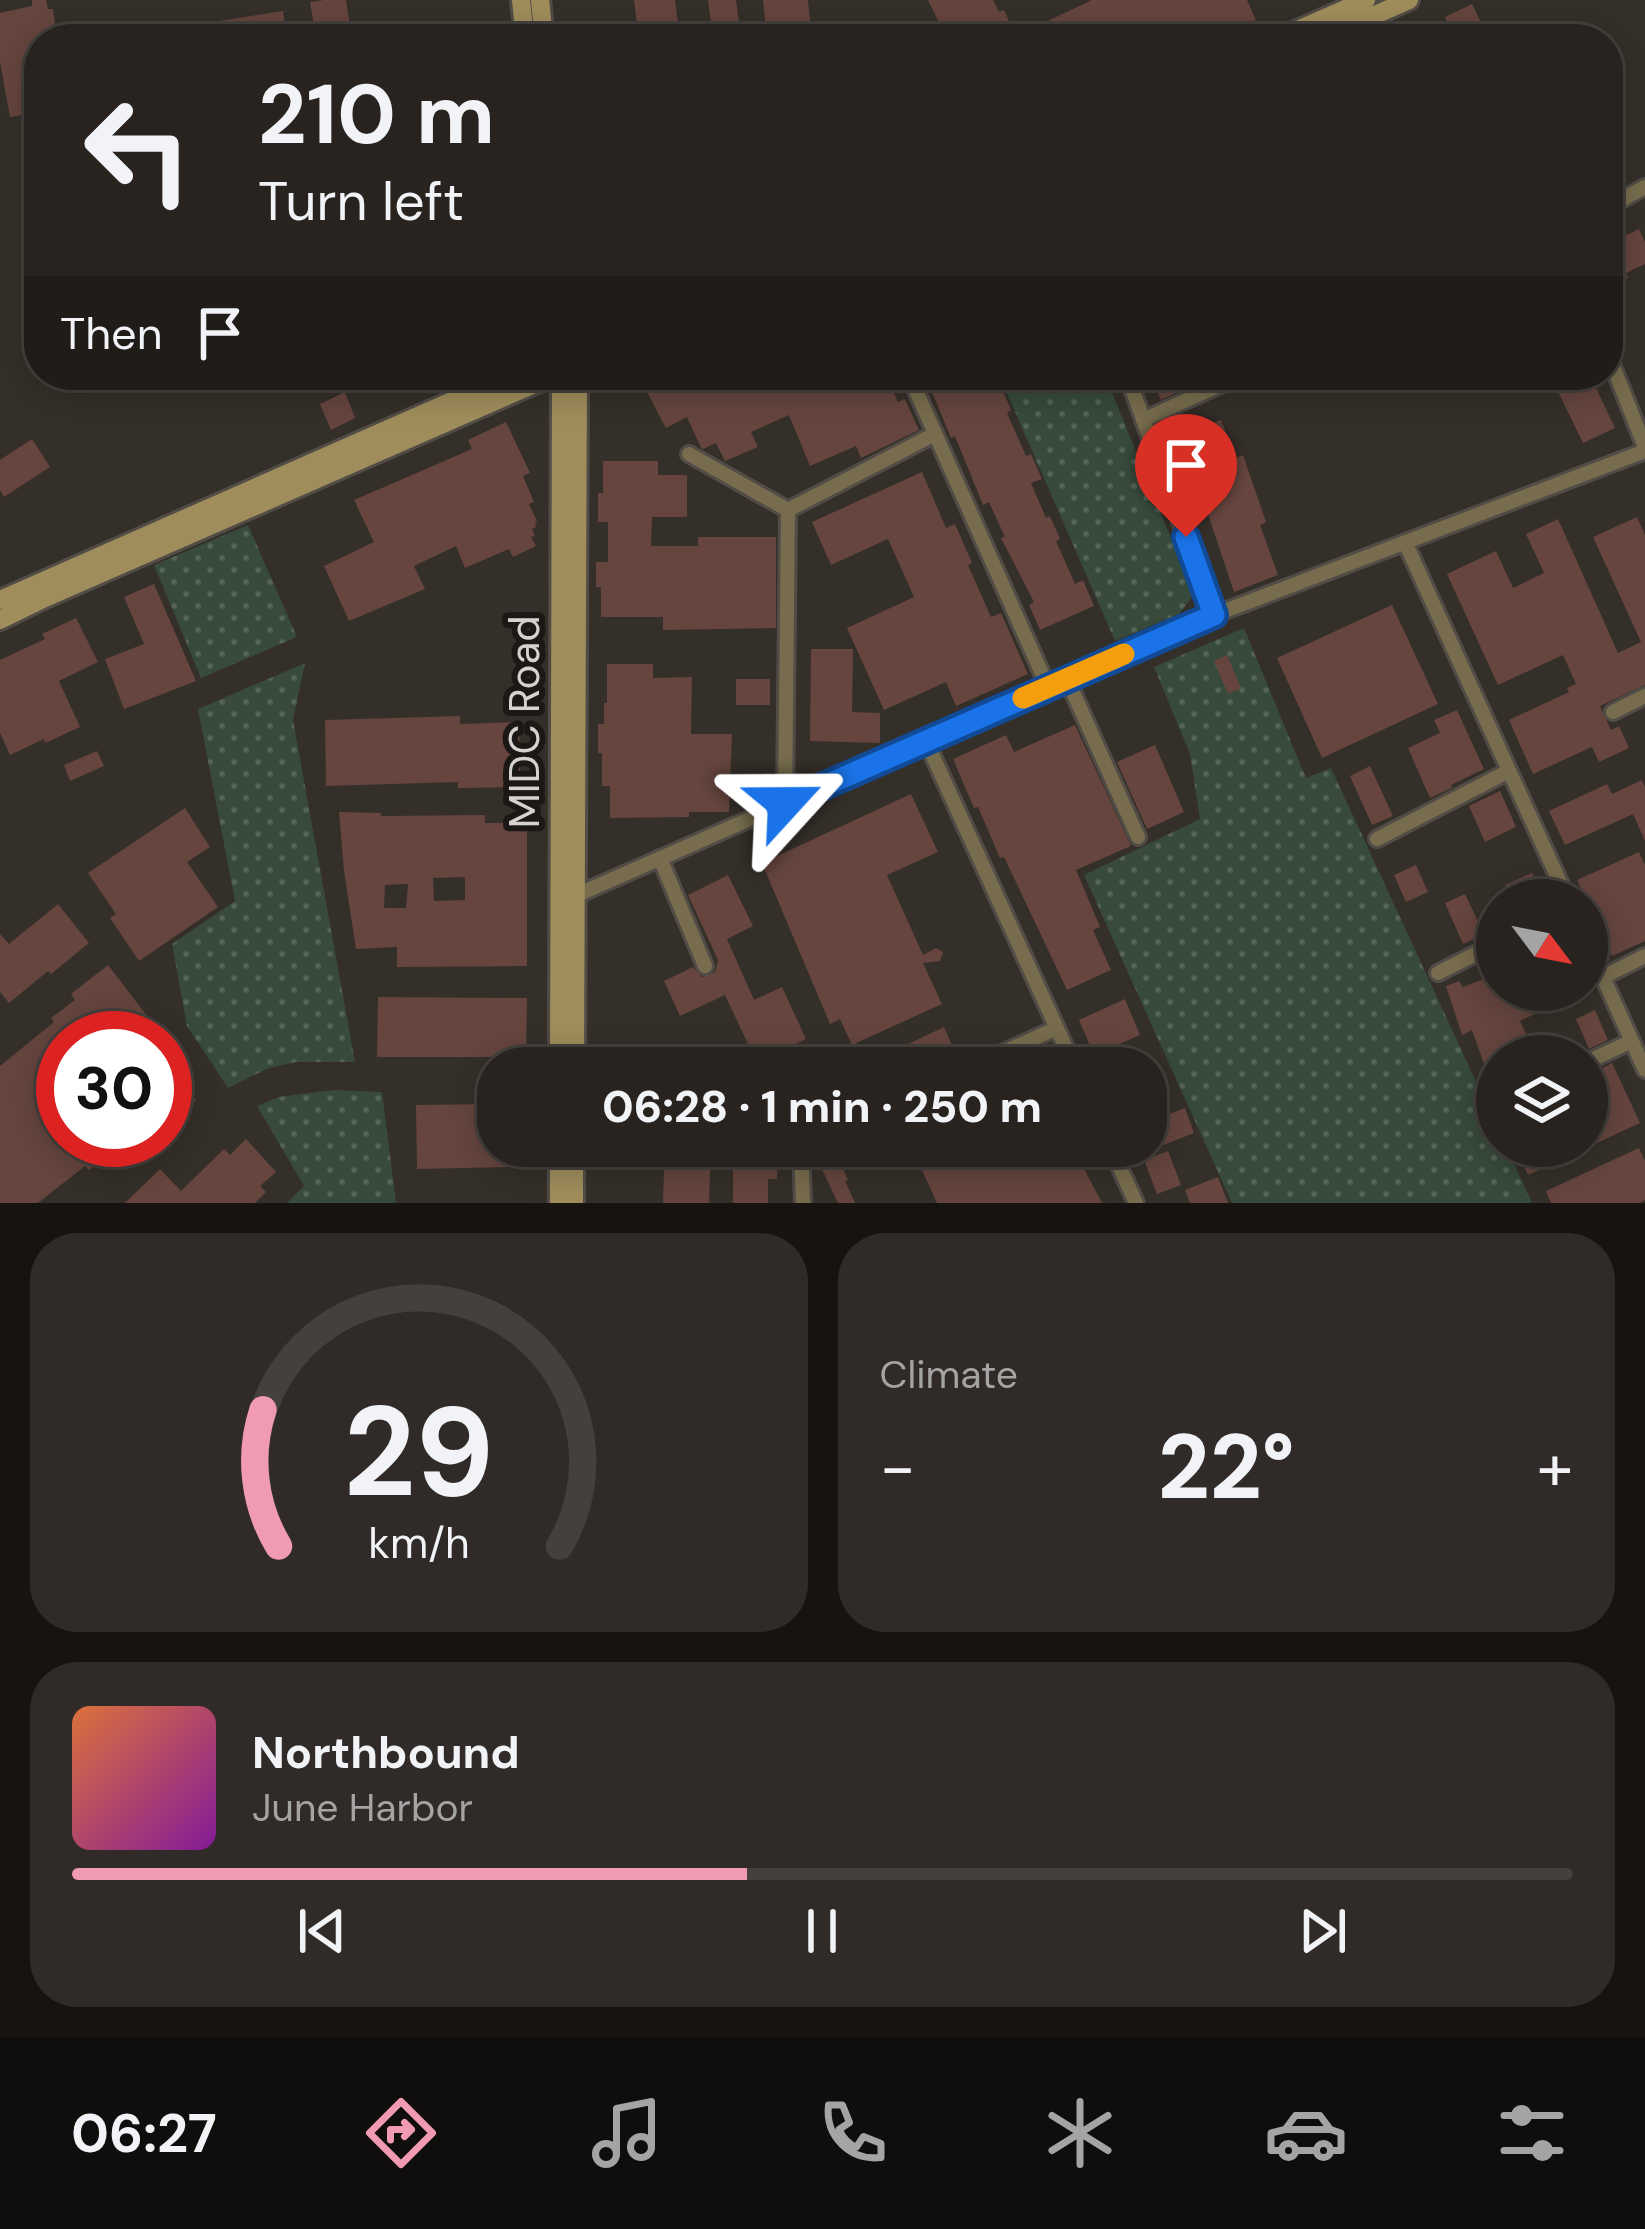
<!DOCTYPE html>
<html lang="en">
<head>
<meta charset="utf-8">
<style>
	:root { --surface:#28231f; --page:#302b28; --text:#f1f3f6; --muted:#a5a4a4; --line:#44403d; --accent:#f19ab4 }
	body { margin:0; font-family:"DM Sans",sans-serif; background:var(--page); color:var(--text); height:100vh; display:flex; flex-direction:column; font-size:45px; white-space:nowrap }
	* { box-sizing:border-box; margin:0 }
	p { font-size:39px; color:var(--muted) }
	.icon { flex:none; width:66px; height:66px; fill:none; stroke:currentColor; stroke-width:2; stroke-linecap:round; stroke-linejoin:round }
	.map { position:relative; height:1203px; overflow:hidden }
	.side { display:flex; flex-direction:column; gap:30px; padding:30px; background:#161311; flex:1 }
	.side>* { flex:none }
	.guide { position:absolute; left:24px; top:24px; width:1599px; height:366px; border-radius:48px; box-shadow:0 6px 30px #0003,0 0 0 3px var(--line); background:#28231f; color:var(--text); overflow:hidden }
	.needle { width:78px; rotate:122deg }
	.buttons { position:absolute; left:1476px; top:879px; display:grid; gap:24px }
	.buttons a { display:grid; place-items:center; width:132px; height:132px; border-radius:50%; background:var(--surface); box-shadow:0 6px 30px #0003,0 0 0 3px var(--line); font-size:60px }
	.speed { position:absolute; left:36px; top:1011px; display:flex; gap:24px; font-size:60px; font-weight:700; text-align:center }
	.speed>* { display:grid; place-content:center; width:156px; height:156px; border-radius:50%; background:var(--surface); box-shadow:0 6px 30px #0003,0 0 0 3px var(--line); line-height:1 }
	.speed .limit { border:18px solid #d22; background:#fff; color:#111 }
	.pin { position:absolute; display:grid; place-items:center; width:102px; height:102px; color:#fff; margin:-123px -51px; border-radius:50% 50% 50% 0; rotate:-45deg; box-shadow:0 0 12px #0007 }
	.pin .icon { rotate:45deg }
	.me { position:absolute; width:132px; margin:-66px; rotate:66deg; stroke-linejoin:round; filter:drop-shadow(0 0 9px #0008) }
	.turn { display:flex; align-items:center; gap:42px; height:252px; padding:0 36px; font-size:54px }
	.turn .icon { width:156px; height:156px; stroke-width:2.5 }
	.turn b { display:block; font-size:84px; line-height:102px }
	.then { display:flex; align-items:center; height:114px; padding:0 36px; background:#0003; gap:24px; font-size:45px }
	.big { font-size:90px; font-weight:800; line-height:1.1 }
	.side .tile { flex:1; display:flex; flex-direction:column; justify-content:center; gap:18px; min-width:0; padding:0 42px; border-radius:48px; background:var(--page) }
	.side .dial { align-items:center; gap:0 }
	.dial svg { height:312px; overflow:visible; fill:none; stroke:var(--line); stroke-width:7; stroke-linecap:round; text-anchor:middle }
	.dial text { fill:var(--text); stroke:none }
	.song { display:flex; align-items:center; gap:36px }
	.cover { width:144px; height:144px; border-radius:18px; background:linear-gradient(135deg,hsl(20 70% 55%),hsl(290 70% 35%)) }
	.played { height:12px; border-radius:6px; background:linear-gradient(90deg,var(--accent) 45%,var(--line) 45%) }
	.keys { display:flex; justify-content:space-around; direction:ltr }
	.heat { display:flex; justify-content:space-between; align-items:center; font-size:66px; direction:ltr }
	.side .tiles { flex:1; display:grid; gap:30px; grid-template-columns:1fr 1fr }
	.tile:last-child { grid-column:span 2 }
	.trip { position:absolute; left:477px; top:1047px; width:690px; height:120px; border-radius:48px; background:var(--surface); box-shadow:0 6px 30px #0003,0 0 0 3px var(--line); font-weight:800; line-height:120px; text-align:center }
	.tab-bar { display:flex; height:192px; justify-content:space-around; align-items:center; background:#100e0c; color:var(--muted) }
	.tab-bar .icon { width:84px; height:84px }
	.tab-bar .active { color:var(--accent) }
	.tab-bar b { font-size:54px; color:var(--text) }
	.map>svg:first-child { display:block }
	.green { fill:url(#green-dots) }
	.building { fill:#65453e; fill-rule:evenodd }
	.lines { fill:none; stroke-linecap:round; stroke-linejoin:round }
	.street-casing { stroke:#524c47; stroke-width:20 }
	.secondary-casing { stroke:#524c47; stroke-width:24 }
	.street { stroke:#776c4d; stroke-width:14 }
	.secondary { stroke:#9f8d5b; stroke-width:18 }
	.route-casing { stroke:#114b97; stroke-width:30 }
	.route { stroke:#1a73e8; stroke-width:21 }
	.slow { stroke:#f59e0b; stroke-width:21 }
	.labels { text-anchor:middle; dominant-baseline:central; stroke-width:12; stroke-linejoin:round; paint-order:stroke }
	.street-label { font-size:42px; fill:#d6d2cf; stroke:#1b1815 }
</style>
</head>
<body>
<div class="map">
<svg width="1645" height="1203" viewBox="0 0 1645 1203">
	<defs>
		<pattern id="green-dots" width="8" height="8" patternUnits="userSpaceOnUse" patternTransform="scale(3)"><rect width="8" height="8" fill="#374a3b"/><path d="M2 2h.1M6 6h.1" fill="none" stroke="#536356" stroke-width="1.8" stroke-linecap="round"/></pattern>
	</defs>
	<rect width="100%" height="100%" fill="#352f29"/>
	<path class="green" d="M999,375H1105L1194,595L1179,614L1115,641Z
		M248,525L297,637L201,678L154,565Z
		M1244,628L1306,778L1331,768L1497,1127V1146H1506L1532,1203H1232L1084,875L1200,819L1190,754L1154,667Z
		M305,663L293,720L355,1062H296L269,1068L228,1088L187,1026L172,944L235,901L198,709Z
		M333,1090L382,1092L396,1203H287L304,1186L257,1106L279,1097Z"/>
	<path class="building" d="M32,0H46L48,9H53L57,39H39V112L10,117L0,62V13L32,6Z
		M324,0H346L352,39H316L310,2Z
		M634,0H675L680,39H639Z
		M708,0H736L741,39H713Z
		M763,0H808L812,39H767Z
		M928,0H993L999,12L1004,10L1017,39H958L951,22L941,27Z
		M1092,0H1247L1256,20L1211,39H1138L1131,25L1099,39H1048L1041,24Z
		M1472,4L1489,39H1456L1445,17Z
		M283,11L287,39H209L206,23Z
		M1639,229L1645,242V264L1626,273L1628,278L1608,289V244Z
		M638,375H886L898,402L905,399L919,430L861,458L856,446L810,466L789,415L751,432L758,447L725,461L716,443L703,449L701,448L687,417L666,428Z
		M925,375H996L1011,410L1007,413L1026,456L1031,454L1042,479L1031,483L1046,518L1050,516L1060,539L1056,541L1075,584L1083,580L1094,606L1040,630L1029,605L1034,602L1001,538L1005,537L989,502L983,505L955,436L951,438Z
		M1150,375H1196L1199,382L1161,400Z
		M1550,375H1590L1615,428L1583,443Z
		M345,392L355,418L331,430L320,404Z
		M1221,420L1235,458L1243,455L1266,522L1260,525L1278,575L1234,592L1206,508L1203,509L1191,474L1201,470L1188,432Z
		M506,422L530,473L523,476L534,502L529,504L537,521L535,523L536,527L532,529L535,536L531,537L536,546L513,557L509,549L465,568L456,546L414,566L425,589L349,621L324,566L374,542L354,500L472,449L468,440Z
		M32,439L50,467L4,497L0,490V460Z
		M603,461H658V475H687V517H652L651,546H698V537H776V628L663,630V617H601V587H596V562H608V522H598V493H603Z
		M922,472L946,528L955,524L972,563L968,565L991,617L1001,613L1028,674L956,706L946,682L884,710L847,628L914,597L888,539L831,565L812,522Z
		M1637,517L1645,535V685L1600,706L1611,730L1619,726L1629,748L1599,762L1592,747L1533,774L1509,720L1569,692L1567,688L1576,684L1563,655L1498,685L1447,574L1496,551L1513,588L1544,573L1526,534L1558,519L1618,653L1641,642L1593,537Z
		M154,584L196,681L124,709L105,659L144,644L124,597Z
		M1392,605L1438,704L1322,758L1277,658Z
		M76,618L98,662L59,681L80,727L45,743L44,739L10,755L0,733V660L45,639L42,634Z
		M811,649H853L852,712L880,713V743L810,741Z
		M1227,655L1241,688L1228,694L1214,661Z
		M607,664H653V678L692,677L691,734H732L729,812H689V817L610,818V786H602V753H598V724H604V703H607Z
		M736,679H770V705H736Z
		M1457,710L1484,769L1451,785L1452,788L1430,798L1408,748L1440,733L1434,720Z
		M460,716V724L519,722L520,787L458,788V782L326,786L325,720Z
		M1075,725L1131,846L1076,870L1100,927L1093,930L1111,970L1067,990L1004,857L1000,858L978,807L974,808L953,759L1006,735L1014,752Z
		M1155,745L1184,812L1147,829L1117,762Z
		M97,751L104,766L70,781L64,765Z
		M1370,766L1393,816L1372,825L1350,776Z
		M1642,780L1645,787V841L1633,814L1565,845L1549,811L1607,784L1612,794Z
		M1500,791L1516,827L1485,842L1469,806Z
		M911,794L938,852L887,875L923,955L936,948L943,952L940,961L923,963L942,1004L852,1045L840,1019L830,1024L762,863Z
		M185,808L210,847L187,862L218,907L139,961L110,918L116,914L88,873Z
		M339,812L381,813V816L485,815V823H527V966L397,967V947L356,949L344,871ZM465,877V900L434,901L433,878ZM408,884L406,908H384L385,885Z
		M1639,852L1645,865V941L1612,956L1577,880Z
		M1416,865L1428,892L1406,902L1394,875Z
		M1532,873L1545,900H1512L1505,885Z
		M728,875L753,926L727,939L754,1000L782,987L806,1039L757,1063L725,995L680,1016L664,981L693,967L702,977L715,972L718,960L688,895Z
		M1465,894L1484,934L1463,944L1445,903Z
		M58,904L89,943L51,974L48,971L9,1003L0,992V934L9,944Z
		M108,965L154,1025L137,1038H50L63,1055V1140H128L89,1170L85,1166L38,1203H0V1066L54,1022L51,1018L75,1000L71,994Z
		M1497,974V990H1584L1520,1021L1536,1056H1497L1495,1095L1472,1030L1462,1035L1446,986L1459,981L1463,987Z
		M378,997L527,998L526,1057H377Z
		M1125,999L1140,1035L1094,1055L1079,1020Z
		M1595,1010L1608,1040L1589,1049L1576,1019Z
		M944,1027L957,1057L933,1068H894L887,1054Z
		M668,1055L718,1059L717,1068H668Z
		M165,1061L196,1100L165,1125Z
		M1612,1063L1640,1123L1528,1175L1514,1146H1587V1076Z
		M498,1104V1146H509V1167L417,1169L416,1105Z
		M1185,1108L1194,1133L1161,1146L1151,1121Z
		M246,1139L276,1172L260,1186L266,1192L255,1203H125L160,1169L181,1191L224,1149L230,1155Z
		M665,1146H711L709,1203H663Z
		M911,1146H1072L1102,1203H937Z
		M1639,1148L1645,1161V1200L1639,1203H1551L1546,1191Z
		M1168,1151L1181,1185L1157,1194L1144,1160Z
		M733,1152H777V1179H768V1203H733Z
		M839,1159L848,1180L845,1181L855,1203H838L821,1167Z
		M1218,1177L1228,1203H1190L1185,1190Z"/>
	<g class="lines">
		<defs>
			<path id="street" d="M1608,207L1645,187
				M1608,354L1645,447
				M909,375L1048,687
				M1127,375L1214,615
				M1143,420L1242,375
				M689,454L788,510
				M788,510L935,434
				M1405,542L1568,900
				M1067,679L1138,837
				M1613,712L1645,696
				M926,741L1075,1068
				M785,803L788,510
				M1377,839L1509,771
				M660,858L705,966
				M570,898L1214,615L1645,451
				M1587,942L1645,1070
				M1438,973L1497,943
				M1603,977L1645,956
				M1587,1062L1632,1041
				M969,1068L1057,1028
				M801,1146L803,1203
				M1110,1146L1136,1203"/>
			<path id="secondary" d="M521,0L525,39
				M540,0L544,39
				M1277,39L1366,0
				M1321,39L1409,0
				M0,600L511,375
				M0,620L45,598L555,375
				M559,1068L561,375
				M575,1068L578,375
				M559,1203V1146
				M574,1203V1146"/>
		</defs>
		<use href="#street" class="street-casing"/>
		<use href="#secondary" class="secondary-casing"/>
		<use href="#street" class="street"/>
		<use href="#secondary" class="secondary"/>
	</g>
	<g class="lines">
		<defs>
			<path id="route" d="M785,803L1214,615L1186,537"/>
		</defs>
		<use href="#route" class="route-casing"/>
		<use href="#route" class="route"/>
		<path class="slow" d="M1023,698L1124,654"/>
	</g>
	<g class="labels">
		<g class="street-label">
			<text transform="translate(524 722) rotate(-90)">MIDC Road</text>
		</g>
	</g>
</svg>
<div class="buttons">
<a><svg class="needle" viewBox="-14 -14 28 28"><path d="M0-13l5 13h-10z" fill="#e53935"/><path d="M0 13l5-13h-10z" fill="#a5a4a4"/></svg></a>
<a><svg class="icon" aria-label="layers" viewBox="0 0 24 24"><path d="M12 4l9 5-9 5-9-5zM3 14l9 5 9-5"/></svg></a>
</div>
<div class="speed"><div class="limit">30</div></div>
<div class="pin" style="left:1186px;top:537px;background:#d93025"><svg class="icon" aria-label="arrive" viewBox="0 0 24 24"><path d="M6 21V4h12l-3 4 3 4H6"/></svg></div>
<svg class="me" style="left:785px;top:803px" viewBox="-20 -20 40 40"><path d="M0-17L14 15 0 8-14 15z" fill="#1a73e8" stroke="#fff" stroke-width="4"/></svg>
<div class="trip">06:28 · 1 min · 250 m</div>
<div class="guide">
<div class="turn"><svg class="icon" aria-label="left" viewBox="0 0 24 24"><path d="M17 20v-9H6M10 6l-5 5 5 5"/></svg><div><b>210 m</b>Turn left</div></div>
<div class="then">Then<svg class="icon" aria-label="arrive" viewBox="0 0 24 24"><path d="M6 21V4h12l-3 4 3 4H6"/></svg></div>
</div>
</div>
<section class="side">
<div class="tiles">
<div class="tile dial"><svg viewBox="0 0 100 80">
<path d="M14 69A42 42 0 1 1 86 69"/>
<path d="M14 69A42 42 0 0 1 10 34" stroke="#f19ab4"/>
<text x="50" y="56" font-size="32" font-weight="700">29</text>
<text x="50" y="72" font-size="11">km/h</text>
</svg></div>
<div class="tile"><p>Climate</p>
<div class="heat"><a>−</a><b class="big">22°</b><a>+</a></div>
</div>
<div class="tile">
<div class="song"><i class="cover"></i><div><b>Northbound</b><p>June Harbor</p></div></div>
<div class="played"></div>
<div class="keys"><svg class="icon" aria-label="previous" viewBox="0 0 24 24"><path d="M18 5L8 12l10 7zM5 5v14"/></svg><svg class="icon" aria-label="pause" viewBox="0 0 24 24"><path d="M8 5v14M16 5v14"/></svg><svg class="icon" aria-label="next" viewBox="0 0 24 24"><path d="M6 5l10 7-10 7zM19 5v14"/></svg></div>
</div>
</div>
</section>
<nav class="tab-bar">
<b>06:27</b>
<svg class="icon active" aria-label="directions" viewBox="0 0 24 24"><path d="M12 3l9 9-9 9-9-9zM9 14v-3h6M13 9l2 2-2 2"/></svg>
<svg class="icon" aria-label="music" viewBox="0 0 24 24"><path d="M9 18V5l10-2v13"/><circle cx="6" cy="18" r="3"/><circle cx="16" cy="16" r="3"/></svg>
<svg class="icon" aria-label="phone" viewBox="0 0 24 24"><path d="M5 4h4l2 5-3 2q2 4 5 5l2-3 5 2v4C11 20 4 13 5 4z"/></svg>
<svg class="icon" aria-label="climate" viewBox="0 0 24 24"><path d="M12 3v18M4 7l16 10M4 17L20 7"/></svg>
<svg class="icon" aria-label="car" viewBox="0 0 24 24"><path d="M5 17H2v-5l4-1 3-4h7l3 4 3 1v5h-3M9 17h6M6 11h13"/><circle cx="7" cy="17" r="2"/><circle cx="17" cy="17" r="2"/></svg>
<svg class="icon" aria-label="filters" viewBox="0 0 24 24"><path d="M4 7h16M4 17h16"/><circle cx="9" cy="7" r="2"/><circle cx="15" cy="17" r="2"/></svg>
</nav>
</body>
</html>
